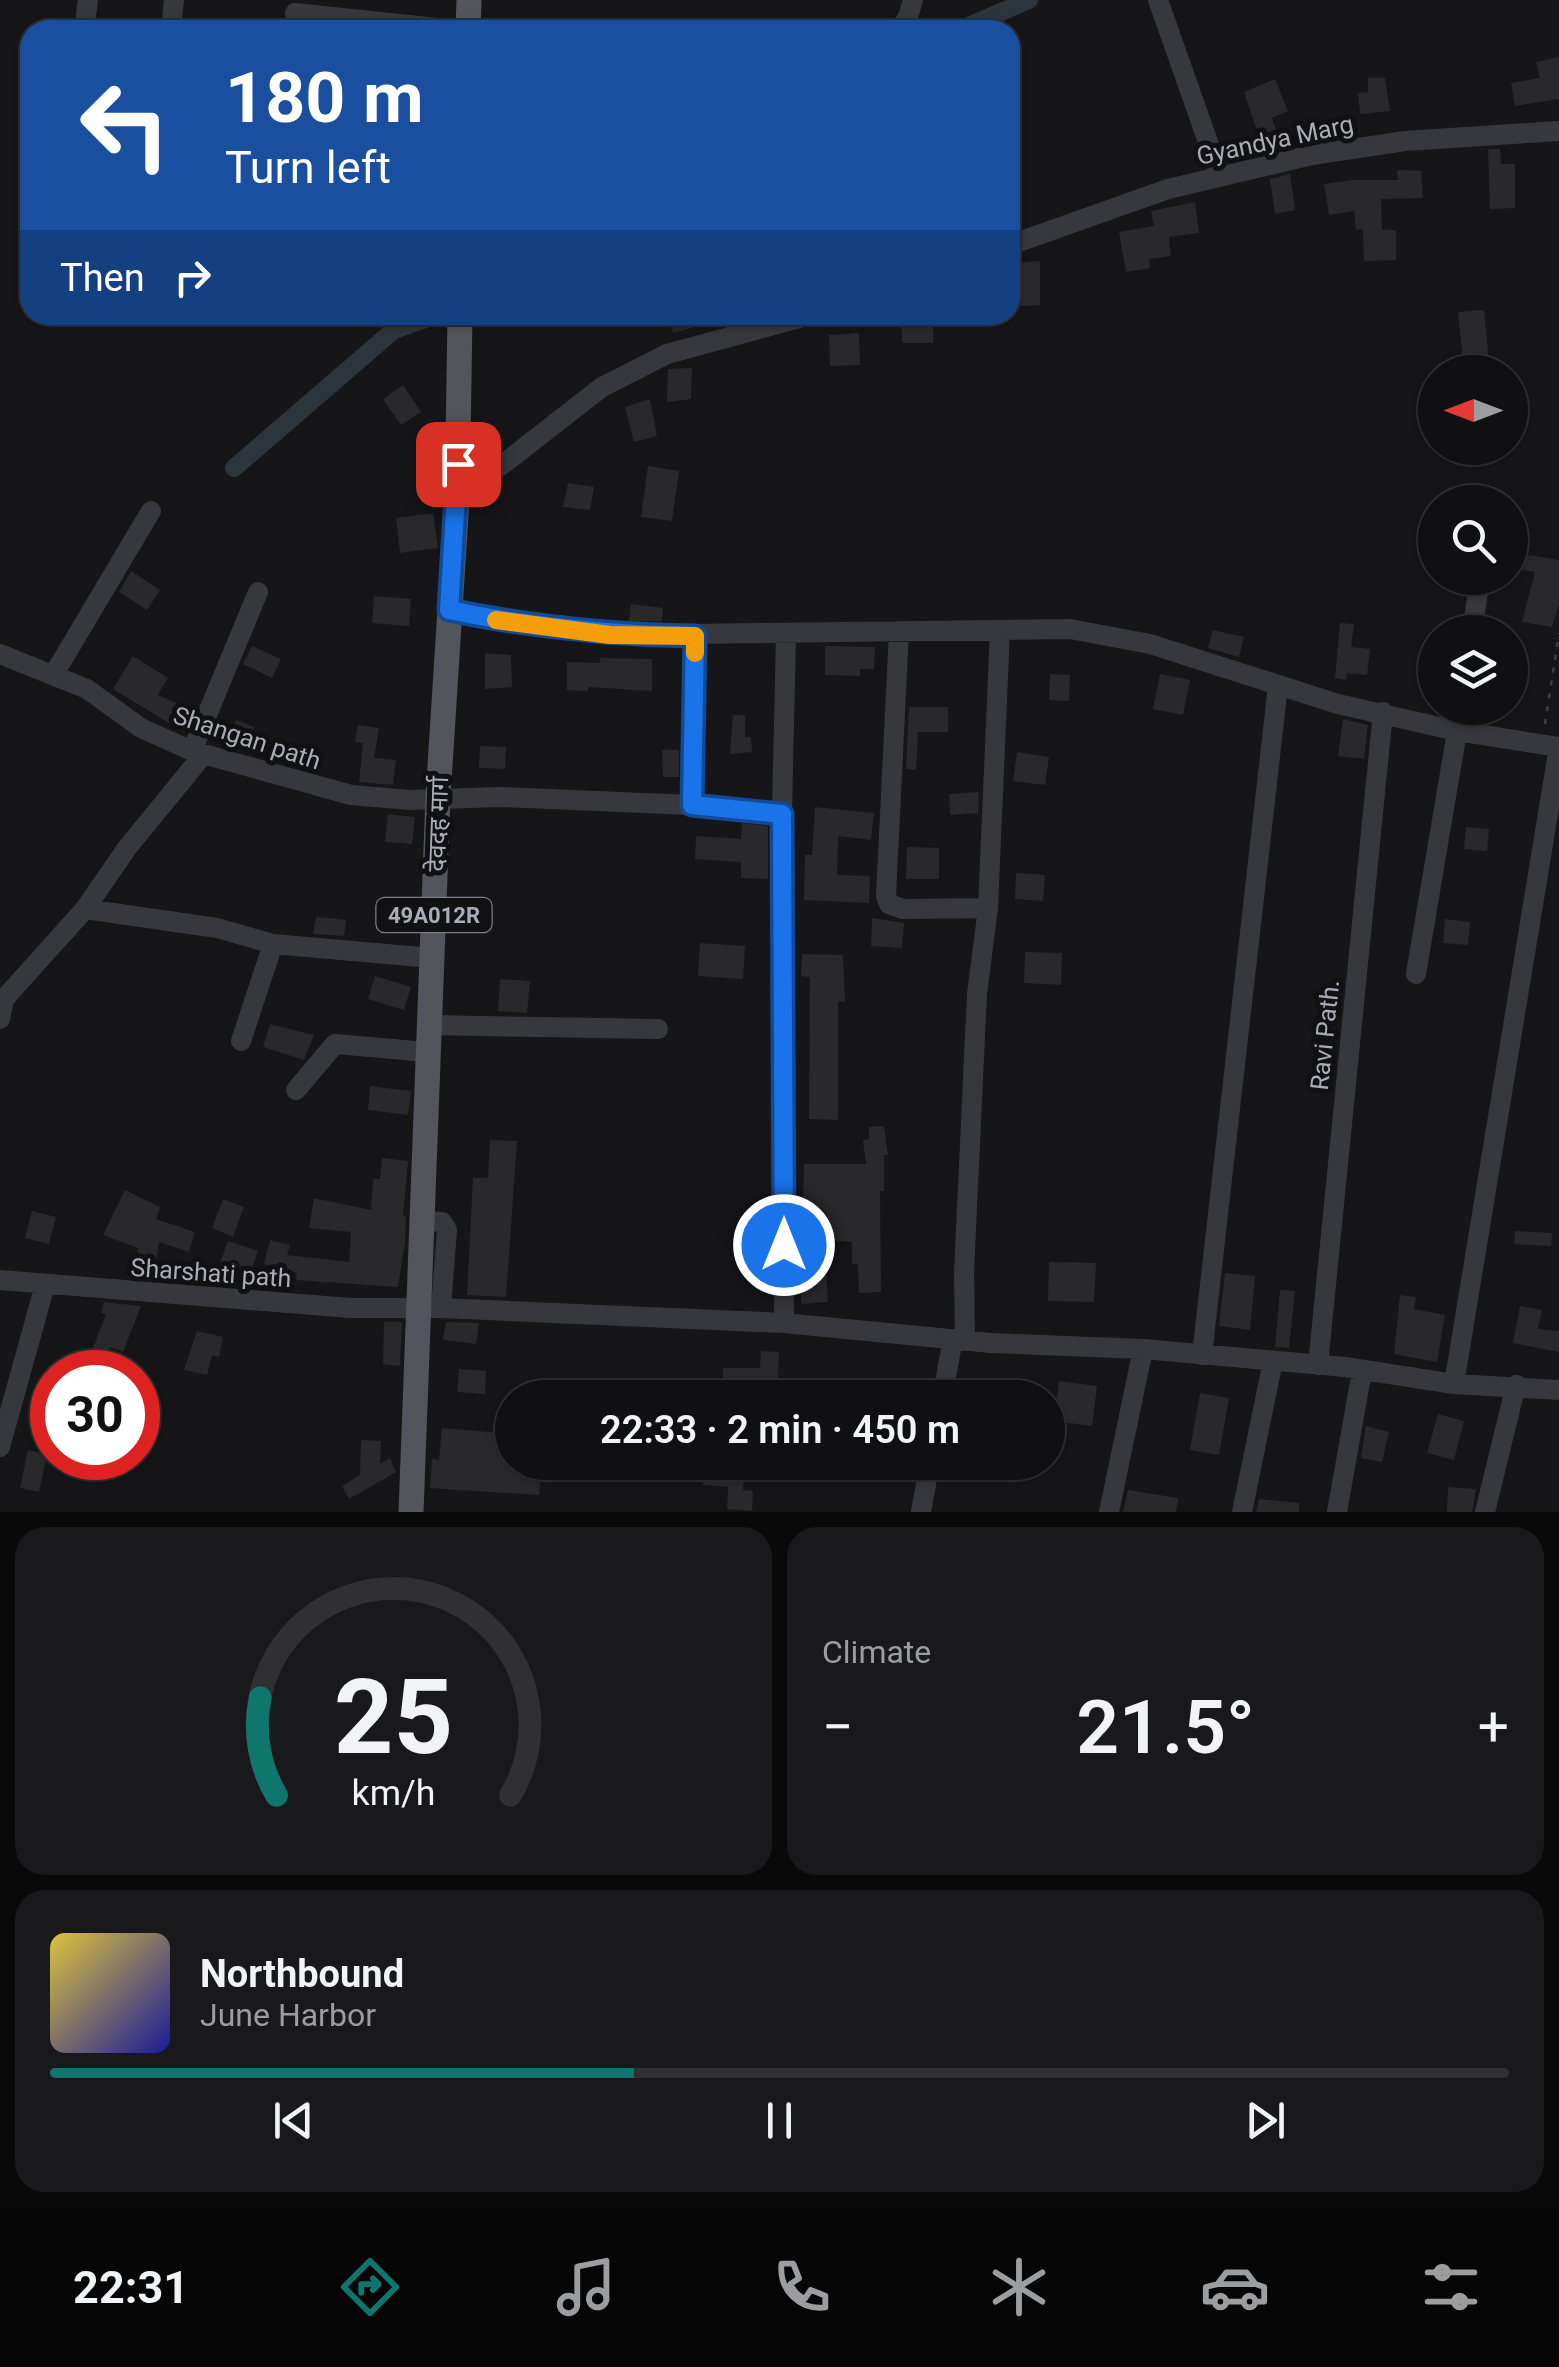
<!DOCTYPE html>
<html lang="en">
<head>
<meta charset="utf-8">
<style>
	:root { --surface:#101012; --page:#19191b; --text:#f1f3f6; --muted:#9c9d9f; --line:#303032; --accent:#0f766e }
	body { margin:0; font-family:Roboto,"Noto Sans Devanagari",sans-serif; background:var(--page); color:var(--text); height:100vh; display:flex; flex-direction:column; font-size:38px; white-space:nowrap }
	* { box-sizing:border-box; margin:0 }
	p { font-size:32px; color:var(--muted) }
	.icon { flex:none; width:55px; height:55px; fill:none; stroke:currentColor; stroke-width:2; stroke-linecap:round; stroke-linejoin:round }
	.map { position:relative; height:1512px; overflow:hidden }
	.drawer { display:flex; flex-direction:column; gap:15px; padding:15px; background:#09090a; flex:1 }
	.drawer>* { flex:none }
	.guide { position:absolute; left:20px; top:20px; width:1000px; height:305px; border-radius:30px; box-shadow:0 2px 8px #0004,0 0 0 2px var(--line); background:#1a4fa0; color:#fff; overflow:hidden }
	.needle { width:65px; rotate:270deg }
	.controls { position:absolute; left:1418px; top:355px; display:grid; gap:20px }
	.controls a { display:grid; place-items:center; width:110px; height:110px; border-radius:50%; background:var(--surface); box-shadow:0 2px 8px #0004,0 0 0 2px var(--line); font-size:50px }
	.speed { position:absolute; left:30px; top:1350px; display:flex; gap:20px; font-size:50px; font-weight:700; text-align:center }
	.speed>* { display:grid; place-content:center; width:130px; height:130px; border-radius:50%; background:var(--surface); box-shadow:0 2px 8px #0004,0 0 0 2px var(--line); line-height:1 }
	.speed .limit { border:15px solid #d22; background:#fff; color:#111 }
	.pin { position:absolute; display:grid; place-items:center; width:85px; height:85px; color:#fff; margin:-42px; border-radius:20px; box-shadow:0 5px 15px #0006 }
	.me { position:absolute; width:110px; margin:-55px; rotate:0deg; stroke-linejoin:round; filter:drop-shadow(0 0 8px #0008) }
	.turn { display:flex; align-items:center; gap:35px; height:210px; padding:0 40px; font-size:45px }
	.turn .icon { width:130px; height:130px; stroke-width:2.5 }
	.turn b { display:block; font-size:70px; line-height:85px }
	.then { display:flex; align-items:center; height:95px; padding:0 40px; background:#0003; gap:20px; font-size:38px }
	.big { font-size:75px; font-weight:600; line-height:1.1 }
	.drawer .tile { flex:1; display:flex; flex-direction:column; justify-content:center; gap:15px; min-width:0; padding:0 35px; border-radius:30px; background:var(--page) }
	.drawer .dial { align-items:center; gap:0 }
	.dial svg { height:260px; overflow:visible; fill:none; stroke:var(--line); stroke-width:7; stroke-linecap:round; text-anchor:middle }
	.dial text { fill:var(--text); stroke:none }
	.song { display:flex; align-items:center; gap:30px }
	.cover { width:120px; height:120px; border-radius:15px; background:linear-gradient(135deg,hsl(50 70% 55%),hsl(240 70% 35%)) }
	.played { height:10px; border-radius:5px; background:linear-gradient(90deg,var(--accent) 40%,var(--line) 40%) }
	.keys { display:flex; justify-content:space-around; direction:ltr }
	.heat { display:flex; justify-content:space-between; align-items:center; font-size:55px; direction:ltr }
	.drawer .tiles { flex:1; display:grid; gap:15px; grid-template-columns:1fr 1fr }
	.tile:last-child { grid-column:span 2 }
	.trip { position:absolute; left:495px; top:1380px; width:570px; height:100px; border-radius:50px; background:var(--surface); box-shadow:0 2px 8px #0004,0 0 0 2px var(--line); font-weight:600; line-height:100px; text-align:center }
	.menu { display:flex; height:160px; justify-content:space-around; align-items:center; background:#060607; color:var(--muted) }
	.menu .icon { width:70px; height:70px }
	.menu .on { color:var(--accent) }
	.menu b { font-size:45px; color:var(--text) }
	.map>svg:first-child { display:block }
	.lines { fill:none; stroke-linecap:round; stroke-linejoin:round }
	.canal { stroke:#2c353c; stroke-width:18 }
	.building { fill:#29292c }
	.path { stroke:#3d3f44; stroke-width:2.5; stroke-dasharray:5 8; stroke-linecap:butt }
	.minor { stroke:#37383d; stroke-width:20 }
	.major { stroke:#53555c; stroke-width:25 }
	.route-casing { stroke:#114b97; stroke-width:25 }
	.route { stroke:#1a73e8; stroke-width:18 }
	.slow { stroke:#f59e0b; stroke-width:18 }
	.labels { text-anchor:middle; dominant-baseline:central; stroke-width:10; stroke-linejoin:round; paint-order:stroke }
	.shield { fill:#111113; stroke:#7b7e86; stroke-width:2.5 }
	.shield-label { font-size:22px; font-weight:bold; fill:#a8adb8 }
	.street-label { font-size:25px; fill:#a8adb8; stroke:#111113 }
</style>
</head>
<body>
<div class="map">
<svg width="1559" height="1512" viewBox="0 0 1559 1512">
	<rect width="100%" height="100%" fill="#161618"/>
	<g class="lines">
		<path class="canal" d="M959,30L1029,0
			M234,468L394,330L437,315"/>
	</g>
	<path class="building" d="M1559,57V99L1515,106L1511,83L1540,78L1536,62Z
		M1368,78H1385L1390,111L1360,114L1358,93L1368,92Z
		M1275,79L1288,111L1272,118L1280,142L1263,148L1244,92Z
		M1488,149H1500L1501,164H1515V208L1490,209Z
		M1397,170L1421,171L1423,198L1381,199L1382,230H1396V260L1364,261L1363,229L1356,230L1354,211L1329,215L1324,184L1352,180H1398Z
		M1290,174L1295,210L1275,214L1270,179Z
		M1195,202L1199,233L1169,237L1171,256L1149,259L1150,268L1126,272L1119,232L1154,226L1151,211Z
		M1040,261V305L1020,306L1016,263Z
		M1484,310L1490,372H1464L1458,312Z
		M668,315H722L723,319L673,333Z
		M902,315H934L933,343H902Z
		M859,333L860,365L830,366L829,335Z
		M692,368L691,399L667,402L668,369Z
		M403,385L421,412L401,425L383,399Z
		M650,399L657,436L634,442L625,407Z
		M648,466L679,471L672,521L641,517Z
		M568,483L594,487L590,510L563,507Z
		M433,513L438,548L400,553L396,518Z
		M1510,552L1559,560V604L1552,627L1522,622L1535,572L1510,568Z
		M131,571L160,590L147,610L119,592Z
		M374,596L411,599L409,626L372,623Z
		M631,604L663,608L662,621H629Z
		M1340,623L1354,624L1351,647L1370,649L1367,675L1347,673L1346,680L1335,678Z
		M1213,630L1244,637L1239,657L1208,648Z
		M252,646L281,659L272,678L243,664Z
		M825,646L875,647L874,669H860V676L825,675Z
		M485,653L511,655L512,687L485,689Z
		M133,656L168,678L158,695L194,711L185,733L113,689Z
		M600,658L652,659V691L588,687V691L567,690V662L600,663Z
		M1050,674L1070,675L1069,701L1049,700Z
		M1160,674L1190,680L1183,715L1153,709Z
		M909,707H948V732H918L916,770L906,769Z
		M733,715H745V737H751L752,752L730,754Z
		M1343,719L1368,725L1364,759L1338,756Z
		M236,720L254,727L245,751L226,746Z
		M358,725L379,728L374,758L396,760L393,785L359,782L363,743L355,742Z
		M480,746L506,747L505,769L479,768Z
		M662,750H679V777H663Z
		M1017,752L1049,757L1045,785L1013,781Z
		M979,792L978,813L950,815L949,794Z
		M815,807L874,813L871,840L839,836L838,840L837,875L870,876L869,903L804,900L805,855H812Z
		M388,814L415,817L412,844L385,842Z
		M742,823L768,826V879L741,878V862L695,859L696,836L741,839Z
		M1466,827L1489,829L1487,851L1464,849Z
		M907,847L939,848V879H906Z
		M1016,873L1045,875L1043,901L1015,899Z
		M316,917L346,920L344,936L313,934Z
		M872,918L904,923L902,948L871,946Z
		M1445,919L1470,922L1468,945L1443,943Z
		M700,943L745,946L743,979L698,976Z
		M1025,952L1062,953L1061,985L1024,983Z
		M802,954L843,955L845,1002L838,1001V1120L809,1119L810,977L801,976Z
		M375,976L411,987L404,1010L368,999Z
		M500,979L530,981L527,1013L498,1011Z
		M270,1024L314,1035L304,1060L263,1047Z
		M370,1086L411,1091L408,1115L368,1110Z
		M884,1126L888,1155H884V1191H880L881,1292L859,1293L858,1264H852V1242L802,1238L804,1164H866L863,1140L869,1139V1127Z
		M490,1140L517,1141L506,1297L467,1295L473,1178H488Z
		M382,1158L408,1161L403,1215L406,1216L405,1243L398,1287L296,1280L297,1273L264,1264L270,1240L290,1245L287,1255L349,1262L351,1232L309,1228L314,1198L371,1210L373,1179H380Z
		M125,1190L160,1207L156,1219L195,1232L189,1252L159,1242L153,1278L133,1275L138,1248L103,1235Z
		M223,1199L244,1207L233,1237L212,1228Z
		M32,1211L56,1217L49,1244L25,1238Z
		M1515,1231L1552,1233L1551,1246L1514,1244Z
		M228,1241L258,1251L249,1277L219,1266Z
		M1049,1262L1096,1263L1094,1302L1048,1301Z
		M826,1267L828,1302L801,1304L800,1268Z
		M1225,1273L1255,1276L1250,1330L1219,1326Z
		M1280,1290L1295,1291L1289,1348L1275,1347Z
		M1400,1295L1416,1297L1414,1309L1445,1315L1437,1362L1394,1354Z
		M104,1302L141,1306L123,1352L110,1347L101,1372H84L106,1314L101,1313Z
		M1520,1306L1542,1310L1538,1329L1559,1331V1352L1513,1343Z
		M384,1322H402L400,1366L383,1364Z
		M446,1322L479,1323L476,1344L443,1340Z
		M197,1331L223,1337L219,1357L212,1355L207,1375L184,1370Z
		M761,1351L779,1352L777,1398H723V1368H760Z
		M459,1369L486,1371L485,1394L457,1392Z
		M1059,1381L1097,1386L1092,1426L1054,1421Z
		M1200,1393L1229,1398L1219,1455L1190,1450Z
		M1438,1414L1464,1421L1454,1460L1427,1453Z
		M1366,1426L1389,1432L1382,1462L1361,1458Z
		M442,1428L512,1434V1462H542L539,1495L430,1488L432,1459L439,1460Z
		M361,1440L381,1441L380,1464L390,1458L396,1472L349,1499L342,1486L360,1475Z
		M28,1450L47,1454L39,1492L20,1488Z
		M704,1462H745L743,1490L753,1491L752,1511L727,1509L728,1487L703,1485Z
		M1448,1487L1476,1489L1472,1512H1447Z
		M1128,1490L1178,1498L1176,1512H1123Z
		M1259,1499L1299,1503V1512H1256Z"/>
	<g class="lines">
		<path class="path" d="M1545,724L1559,633"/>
		<path class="minor" d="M1158,0L1220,176
			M295,13L456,30
			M84,30L88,0
			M171,30L174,0
			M899,30L908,17L913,0
			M1010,245L1168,189L1312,155L1405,141L1559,131
			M457,500L602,387L667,354L810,315
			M449,610L505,622L609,635L1070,629L1150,644L1338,704L1457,731L1559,747
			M899,631L886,896L889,904L903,909L988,908
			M1472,632L1479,585
			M695,636L692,805L782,813
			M0,654L87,689L141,728L192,751L351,795L410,800L500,797L692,805
			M54,674L151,511
			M192,751L258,592
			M85,909L217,928L273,944L432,958
			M1416,974L1461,708
			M0,1019L4,999L85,909L127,848L203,755
			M429,1025L658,1029
			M241,1041L273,944
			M296,1090L335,1044L427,1052
			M424,1221L442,1222L447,1230L441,1308
			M0,1280L350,1308H441L784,1323L991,1343L1143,1349L1345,1367L1454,1384L1559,1390
			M784,1323L782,813L786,634
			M965,1341L964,1272L977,994L988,908L1000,631
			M1202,1355L1278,686
			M1318,1365L1383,712
			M1454,1384L1559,747
			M942,1398L953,1339
			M0,1447L45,1285
			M921,1512L930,1462
			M1109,1512L1143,1349
			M1242,1512L1273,1361
			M1337,1512L1362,1371
			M1485,1512L1516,1385"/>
		<path class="major" d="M468,30L469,0
			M411,1512L438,797L457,500L460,315"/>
	</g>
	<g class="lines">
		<defs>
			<path id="route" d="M458,464L449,610C531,627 611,635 695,636L692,805L782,814L784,1245"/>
		</defs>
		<use href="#route" class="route-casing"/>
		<use href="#route" class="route"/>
		<path class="slow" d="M496,620L610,635L695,636V653"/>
	</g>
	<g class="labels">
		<rect class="shield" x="376.5" y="898" width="115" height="34" rx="8"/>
		<g class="shield-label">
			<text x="434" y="915">49A012R</text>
		</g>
		<g class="street-label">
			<text transform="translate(1275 140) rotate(-12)">Gyandya Marg</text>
			<text transform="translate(247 738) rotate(18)">Shangan path</text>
			<text transform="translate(438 824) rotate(-88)">देवदह मार्ग</text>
			<text transform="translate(1325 1035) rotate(-84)">Ravi Path.</text>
			<text transform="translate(211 1273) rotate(4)">Sharshati path</text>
		</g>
	</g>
</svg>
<div class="controls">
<a><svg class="needle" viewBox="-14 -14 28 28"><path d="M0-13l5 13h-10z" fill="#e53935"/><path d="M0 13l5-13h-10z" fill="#9c9d9f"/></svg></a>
<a><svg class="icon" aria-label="search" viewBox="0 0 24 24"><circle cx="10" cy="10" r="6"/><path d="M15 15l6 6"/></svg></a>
<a><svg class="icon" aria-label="layers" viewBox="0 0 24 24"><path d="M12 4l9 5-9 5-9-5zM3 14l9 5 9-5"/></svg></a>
</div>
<div class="speed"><div class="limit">30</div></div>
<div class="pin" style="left:458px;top:464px;background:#d93025"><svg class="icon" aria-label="arrive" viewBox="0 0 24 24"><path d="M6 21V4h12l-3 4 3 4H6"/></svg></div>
<svg class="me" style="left:784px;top:1245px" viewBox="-20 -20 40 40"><circle r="17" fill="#1a73e8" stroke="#fff" stroke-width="3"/><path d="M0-11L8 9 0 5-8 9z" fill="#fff"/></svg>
<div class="trip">22:33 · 2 min · 450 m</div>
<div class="guide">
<div class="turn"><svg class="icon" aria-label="left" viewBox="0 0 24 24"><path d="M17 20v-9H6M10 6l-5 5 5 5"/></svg><div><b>180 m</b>Turn left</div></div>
<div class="then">Then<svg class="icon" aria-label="right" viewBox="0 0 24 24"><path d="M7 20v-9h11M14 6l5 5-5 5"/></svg></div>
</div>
</div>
<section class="drawer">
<div class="tiles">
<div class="tile dial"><svg viewBox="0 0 100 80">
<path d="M14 69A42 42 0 1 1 86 69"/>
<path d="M14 69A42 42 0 0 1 9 39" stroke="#0f766e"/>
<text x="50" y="56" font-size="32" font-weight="700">25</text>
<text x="50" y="72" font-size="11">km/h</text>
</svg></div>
<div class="tile"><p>Climate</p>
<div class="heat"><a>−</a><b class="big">21.5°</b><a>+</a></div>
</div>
<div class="tile">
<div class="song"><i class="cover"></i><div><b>Northbound</b><p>June Harbor</p></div></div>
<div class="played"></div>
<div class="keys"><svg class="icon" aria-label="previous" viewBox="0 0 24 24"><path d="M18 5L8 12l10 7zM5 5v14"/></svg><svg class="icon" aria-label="pause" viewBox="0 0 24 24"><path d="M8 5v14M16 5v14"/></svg><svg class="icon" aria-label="next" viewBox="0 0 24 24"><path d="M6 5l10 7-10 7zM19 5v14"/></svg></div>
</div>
</div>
</section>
<nav class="menu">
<b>22:31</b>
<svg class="icon on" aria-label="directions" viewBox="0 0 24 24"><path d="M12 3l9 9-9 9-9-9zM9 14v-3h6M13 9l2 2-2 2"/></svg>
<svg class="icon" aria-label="music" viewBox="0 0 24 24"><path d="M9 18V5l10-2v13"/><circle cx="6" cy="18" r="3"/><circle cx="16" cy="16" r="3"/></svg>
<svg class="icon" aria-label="phone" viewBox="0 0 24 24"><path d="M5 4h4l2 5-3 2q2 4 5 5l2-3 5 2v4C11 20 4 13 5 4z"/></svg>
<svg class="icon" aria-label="climate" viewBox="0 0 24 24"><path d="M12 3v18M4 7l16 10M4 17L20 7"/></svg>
<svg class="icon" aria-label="car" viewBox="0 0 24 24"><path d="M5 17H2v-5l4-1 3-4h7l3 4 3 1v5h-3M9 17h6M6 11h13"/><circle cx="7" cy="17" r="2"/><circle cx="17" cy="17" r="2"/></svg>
<svg class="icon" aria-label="filters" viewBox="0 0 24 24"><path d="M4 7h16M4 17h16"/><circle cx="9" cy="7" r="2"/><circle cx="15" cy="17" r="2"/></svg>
</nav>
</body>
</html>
